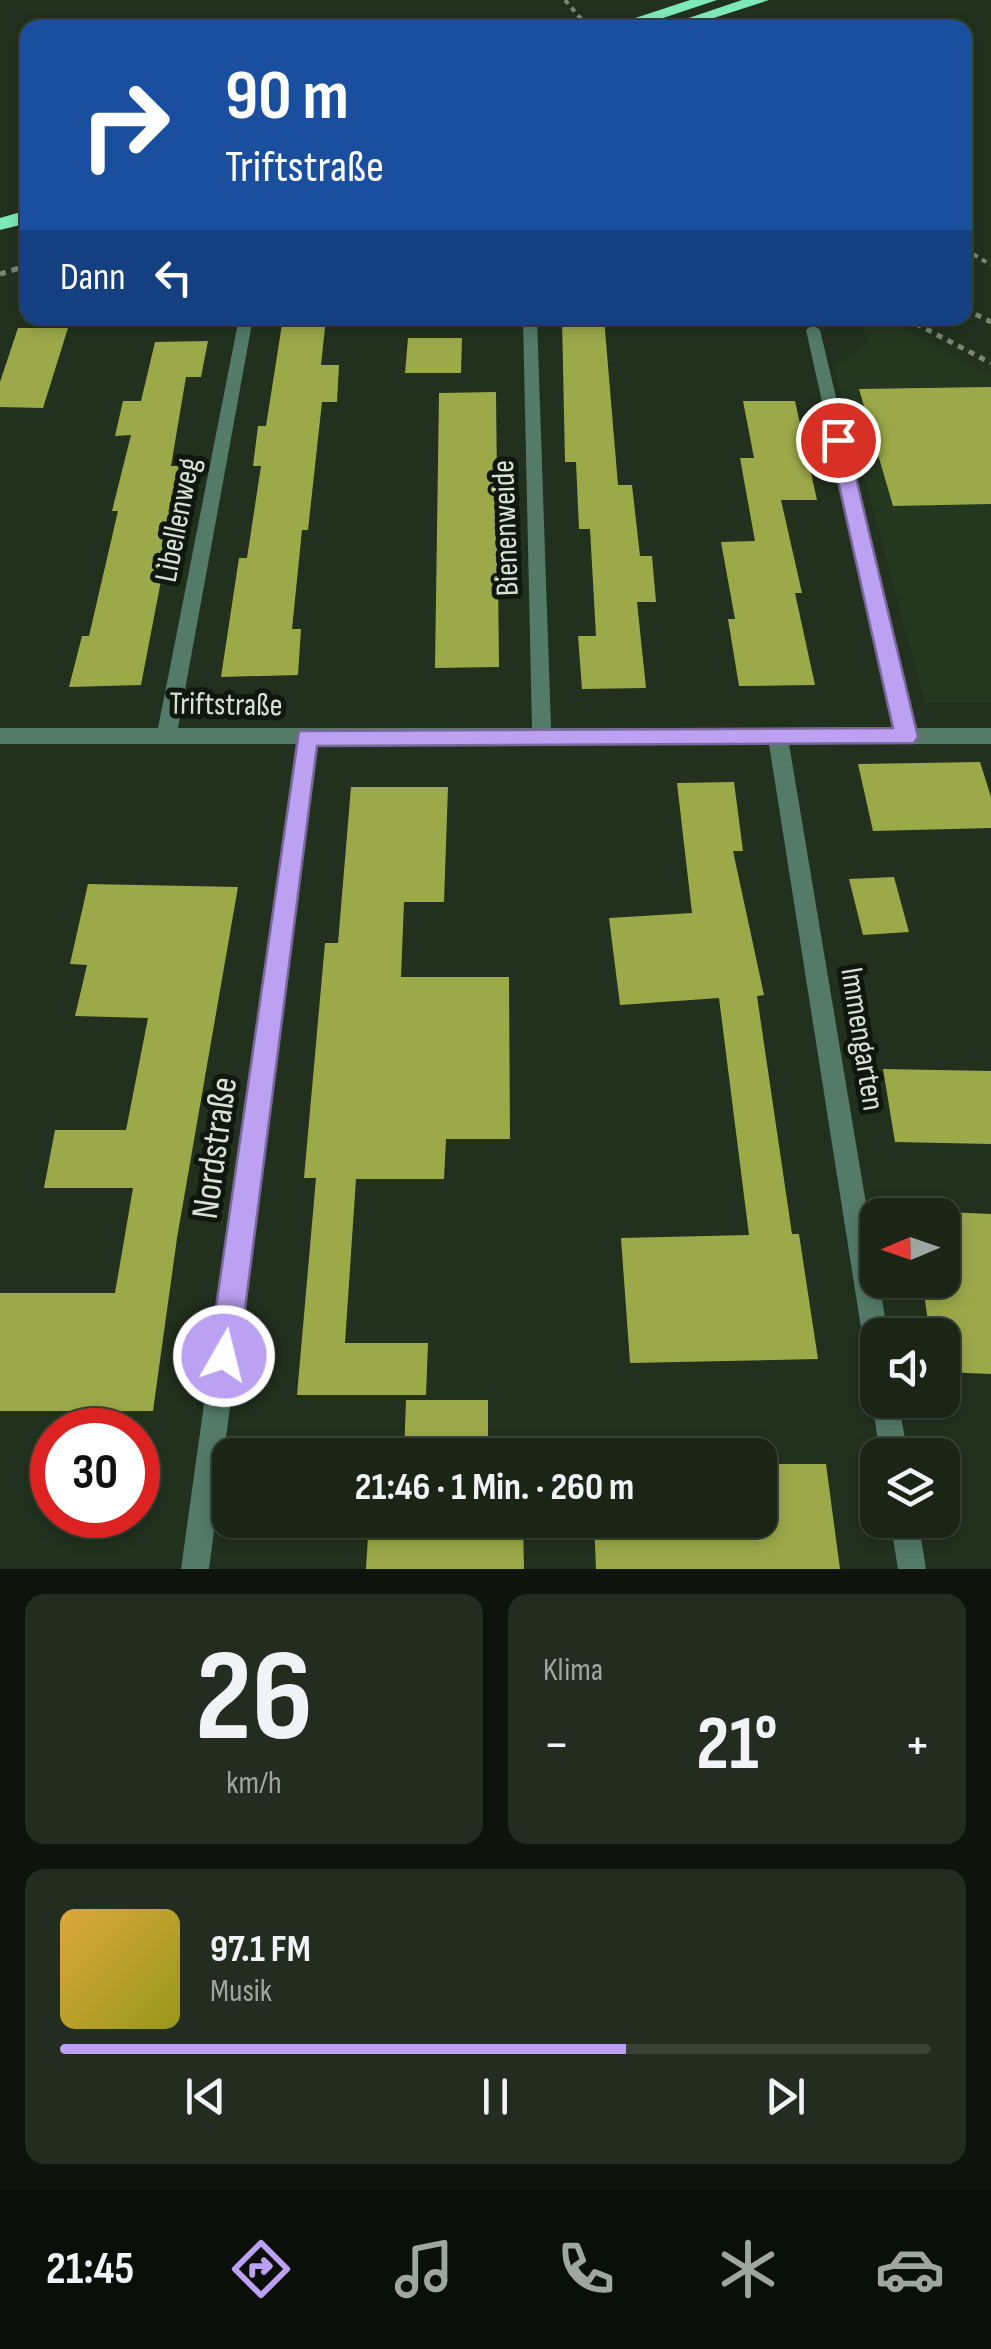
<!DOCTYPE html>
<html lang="de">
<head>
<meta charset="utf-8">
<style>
	:root { --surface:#1a2516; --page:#232d1f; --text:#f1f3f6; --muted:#9fa5a1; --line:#384235; --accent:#bca0f2 }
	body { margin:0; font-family:"Sofia Sans Condensed",sans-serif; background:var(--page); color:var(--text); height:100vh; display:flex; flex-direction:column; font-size:38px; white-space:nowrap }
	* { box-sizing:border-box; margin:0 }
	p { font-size:32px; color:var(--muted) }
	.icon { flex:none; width:55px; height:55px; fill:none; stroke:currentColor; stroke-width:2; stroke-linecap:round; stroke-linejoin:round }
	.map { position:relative; height:1569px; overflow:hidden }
	.sheet { display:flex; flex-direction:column; gap:25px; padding:25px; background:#0e140c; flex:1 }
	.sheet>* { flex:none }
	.guide { position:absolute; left:20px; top:20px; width:952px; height:305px; border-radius:20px; box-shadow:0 5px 15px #0003,0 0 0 2px var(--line); background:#1a4fa0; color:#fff; overflow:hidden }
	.needle { width:65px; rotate:268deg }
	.fabs { position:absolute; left:860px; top:1198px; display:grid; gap:20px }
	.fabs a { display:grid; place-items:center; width:100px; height:100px; border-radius:20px; background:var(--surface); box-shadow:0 5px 15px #0003,0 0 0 2px var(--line); font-size:50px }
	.speed { position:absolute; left:30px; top:1408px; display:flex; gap:20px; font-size:50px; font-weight:700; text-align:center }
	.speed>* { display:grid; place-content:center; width:130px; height:130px; border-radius:50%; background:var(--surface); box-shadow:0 5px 15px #0003,0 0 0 2px var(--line); line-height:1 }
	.speed .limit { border:15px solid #d22; background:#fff; color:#111 }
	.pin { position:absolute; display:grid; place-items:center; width:85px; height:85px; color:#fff; margin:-42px; border:5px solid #fff; border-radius:50%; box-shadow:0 2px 10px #0007 }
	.me { position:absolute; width:110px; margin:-55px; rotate:8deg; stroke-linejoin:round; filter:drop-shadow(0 0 8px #0008) }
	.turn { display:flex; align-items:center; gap:35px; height:210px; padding:0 40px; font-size:45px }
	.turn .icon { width:130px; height:130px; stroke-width:2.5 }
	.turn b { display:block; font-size:70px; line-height:85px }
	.then { display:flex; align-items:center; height:95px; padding:0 40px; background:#0003; gap:20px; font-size:38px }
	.big { font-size:75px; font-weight:700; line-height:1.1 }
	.sheet .tile { flex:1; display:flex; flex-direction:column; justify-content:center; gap:15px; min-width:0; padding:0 35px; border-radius:20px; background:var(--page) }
	.sheet .dial { align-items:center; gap:0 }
	.dial b { font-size:130px; line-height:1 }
	.song { display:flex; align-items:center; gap:30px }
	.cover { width:120px; height:120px; border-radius:15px; background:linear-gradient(135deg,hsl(40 70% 55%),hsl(60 70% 35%)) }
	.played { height:10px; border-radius:5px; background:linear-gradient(90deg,var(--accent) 65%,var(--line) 65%) }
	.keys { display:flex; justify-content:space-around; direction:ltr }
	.heat { display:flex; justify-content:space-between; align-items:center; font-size:55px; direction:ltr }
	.sheet .tiles { flex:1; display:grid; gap:25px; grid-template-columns:1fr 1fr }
	.tile:last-child { grid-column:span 2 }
	.trip { position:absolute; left:212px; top:1438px; width:565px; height:100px; border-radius:20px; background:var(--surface); box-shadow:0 5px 15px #0003,0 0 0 2px var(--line); font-weight:700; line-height:100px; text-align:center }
	.tab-bar { display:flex; height:160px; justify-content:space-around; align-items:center; background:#0a0f09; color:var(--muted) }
	.tab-bar .icon { width:70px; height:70px }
	.tab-bar .current { color:var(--accent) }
	.tab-bar b { font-size:45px; color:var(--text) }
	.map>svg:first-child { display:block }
	.built { fill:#24381f }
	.building { fill:#9ca949 }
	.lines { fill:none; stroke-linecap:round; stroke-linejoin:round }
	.path-far1 { stroke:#7a8676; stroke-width:4; stroke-dasharray:5 5; stroke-linecap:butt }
	.path { stroke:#7a8676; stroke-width:5; stroke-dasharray:6 6; stroke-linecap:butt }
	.street { fill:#537b68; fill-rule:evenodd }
	.highway { fill:#7ee9b9; fill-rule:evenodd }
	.route { fill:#bca0f2; stroke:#7a689d; stroke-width:2.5 }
	.labels { text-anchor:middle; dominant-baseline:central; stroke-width:10; stroke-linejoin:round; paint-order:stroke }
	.street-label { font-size:32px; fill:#d7e1d4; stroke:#10170e }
	.near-street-label { font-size:38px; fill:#d7e1d4; stroke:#10170e }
</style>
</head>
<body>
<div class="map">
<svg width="991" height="1569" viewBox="0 0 991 1569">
	<rect width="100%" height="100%" fill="#22311e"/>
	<path class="built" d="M860,318H886L991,376V702H925L834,366L868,343Z"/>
	<path class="building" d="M283,318H326L321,365H339L337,402H322L308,530H302L292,629H301L298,675L221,677L239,558H247L261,466H253L258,426H266Z
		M562,318H604L618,485H632L640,556H652L656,602H637L646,688L582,689L578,636H596L590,529H579L576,462H565Z
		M18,328H68L43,408L0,407V382Z
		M408,338H462L461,373H405Z
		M208,341L201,377H186L171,466H183L141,685L69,687L82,636H89L118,511H112L131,435L115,436L123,401H141L155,342Z
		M991,387V504L893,506L859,389Z
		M496,392L499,667L435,668L439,393Z
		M743,401H795L817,500H781L802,593H795L815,685L739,686L728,619H735L721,542L755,541L740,458H754Z
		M980,762L991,797V828L873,831L858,764Z
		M734,782L743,851H733L764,995L757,996L792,1234H799L818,1359L630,1363L621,1238L749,1235L719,998L620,1005L609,918L692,913L677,783Z
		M351,787H448L444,902H404L401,977H509L510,1139H446L444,1179H356L345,1343H428L426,1395H297L316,1178H304L325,943H338Z
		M894,877L909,932L863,935L849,879Z
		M88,884L238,887L177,1238L153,1411H0V1293H115L133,1188H44L55,1130H126L148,1018L75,1016L87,965L70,964Z
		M883,1069L991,1071V1144L895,1142Z
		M946,1212L991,1214V1374L942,1372V1335H930L922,1280H942V1264L955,1265Z
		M406,1400H488V1455H404Z
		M760,1464H826L840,1569H596L594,1520H760Z
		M369,1520H523L524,1569H366Z"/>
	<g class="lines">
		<path class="path-far1" d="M565,0L587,26
			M965,249L991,265
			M15,269L28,265"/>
		<path class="path" d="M0,274L23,267
			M965,309L991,322
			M905,318L991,363"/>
		<path class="street" d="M239,318H253L178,728H532L523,318H537L551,728H895L806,330L813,325L820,330L915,728H991V744H789L888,1335H878V1366L869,1362L865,1353L769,744H316L209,1569H181L296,744H0V728H158Z
			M878,1390V1400H898L908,1455H880L872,1400Z
			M890,1520H918L926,1569H898Z"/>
		<path class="highway" d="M690,0H717L633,28H605Z
			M742,0H769L689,26L680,21Z
			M28,210V223L0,230V218Z"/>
	</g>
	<path class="route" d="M838,434L847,440L918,737L914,743L317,746L239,1356L235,1367L224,1371L214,1367L209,1356L299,731L893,728L829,440Z"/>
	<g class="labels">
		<g class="street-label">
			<text transform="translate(178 520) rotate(-79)">Libellenweg</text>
			<text transform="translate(506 528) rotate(-92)">Bienenweide</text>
			<text transform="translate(226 705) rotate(1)">Triftstraße</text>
			<text transform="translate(862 1039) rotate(81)">Immengarten</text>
		</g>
		<g class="near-street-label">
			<text transform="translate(215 1148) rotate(-82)">Nordstraße</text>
		</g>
	</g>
</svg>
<div class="fabs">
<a><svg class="needle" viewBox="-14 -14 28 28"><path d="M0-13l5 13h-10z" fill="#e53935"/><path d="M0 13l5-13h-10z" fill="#9fa5a1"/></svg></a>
<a><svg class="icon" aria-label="sound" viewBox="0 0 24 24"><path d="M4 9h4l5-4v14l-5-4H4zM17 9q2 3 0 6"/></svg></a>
<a><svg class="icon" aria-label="layers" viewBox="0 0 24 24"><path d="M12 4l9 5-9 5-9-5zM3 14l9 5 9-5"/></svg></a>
</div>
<div class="speed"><div class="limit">30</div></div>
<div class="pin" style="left:838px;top:440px;background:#d93025"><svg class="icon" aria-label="arrive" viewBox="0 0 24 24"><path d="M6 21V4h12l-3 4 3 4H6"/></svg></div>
<svg class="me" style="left:224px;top:1356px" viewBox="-20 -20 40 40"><circle r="17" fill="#bca0f2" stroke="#fff" stroke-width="3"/><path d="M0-11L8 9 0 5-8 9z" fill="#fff"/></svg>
<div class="trip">21:46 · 1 Min. · 260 m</div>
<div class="guide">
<div class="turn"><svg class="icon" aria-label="right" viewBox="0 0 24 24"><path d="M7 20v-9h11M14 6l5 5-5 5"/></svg><div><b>90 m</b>Triftstraße</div></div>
<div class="then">Dann<svg class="icon" aria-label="left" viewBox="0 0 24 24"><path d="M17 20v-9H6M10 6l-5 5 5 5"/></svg></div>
</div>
</div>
<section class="sheet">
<div class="tiles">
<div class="tile dial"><b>26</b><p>km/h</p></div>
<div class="tile"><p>Klima</p>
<div class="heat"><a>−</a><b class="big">21°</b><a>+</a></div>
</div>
<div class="tile">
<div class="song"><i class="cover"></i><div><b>97.1 FM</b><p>Musik</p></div></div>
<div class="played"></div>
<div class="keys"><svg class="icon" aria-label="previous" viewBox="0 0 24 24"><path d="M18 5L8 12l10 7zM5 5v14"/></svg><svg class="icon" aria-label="pause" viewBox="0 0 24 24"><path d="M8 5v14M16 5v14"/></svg><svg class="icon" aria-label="next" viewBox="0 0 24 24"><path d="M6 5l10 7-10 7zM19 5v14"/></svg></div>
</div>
</div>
</section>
<nav class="tab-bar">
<b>21:45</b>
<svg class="icon current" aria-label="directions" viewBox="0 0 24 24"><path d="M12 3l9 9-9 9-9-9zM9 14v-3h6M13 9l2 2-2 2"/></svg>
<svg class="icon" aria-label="music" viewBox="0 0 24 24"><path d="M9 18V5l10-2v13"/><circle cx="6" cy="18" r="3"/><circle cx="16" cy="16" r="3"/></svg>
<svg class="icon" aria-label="phone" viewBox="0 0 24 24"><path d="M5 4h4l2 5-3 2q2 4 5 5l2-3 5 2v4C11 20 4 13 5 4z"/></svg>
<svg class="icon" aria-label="climate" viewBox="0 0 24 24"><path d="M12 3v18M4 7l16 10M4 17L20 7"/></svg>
<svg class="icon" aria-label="car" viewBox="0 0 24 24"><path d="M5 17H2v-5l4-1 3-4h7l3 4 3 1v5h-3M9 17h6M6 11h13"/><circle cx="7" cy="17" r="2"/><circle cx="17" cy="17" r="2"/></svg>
</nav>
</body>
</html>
